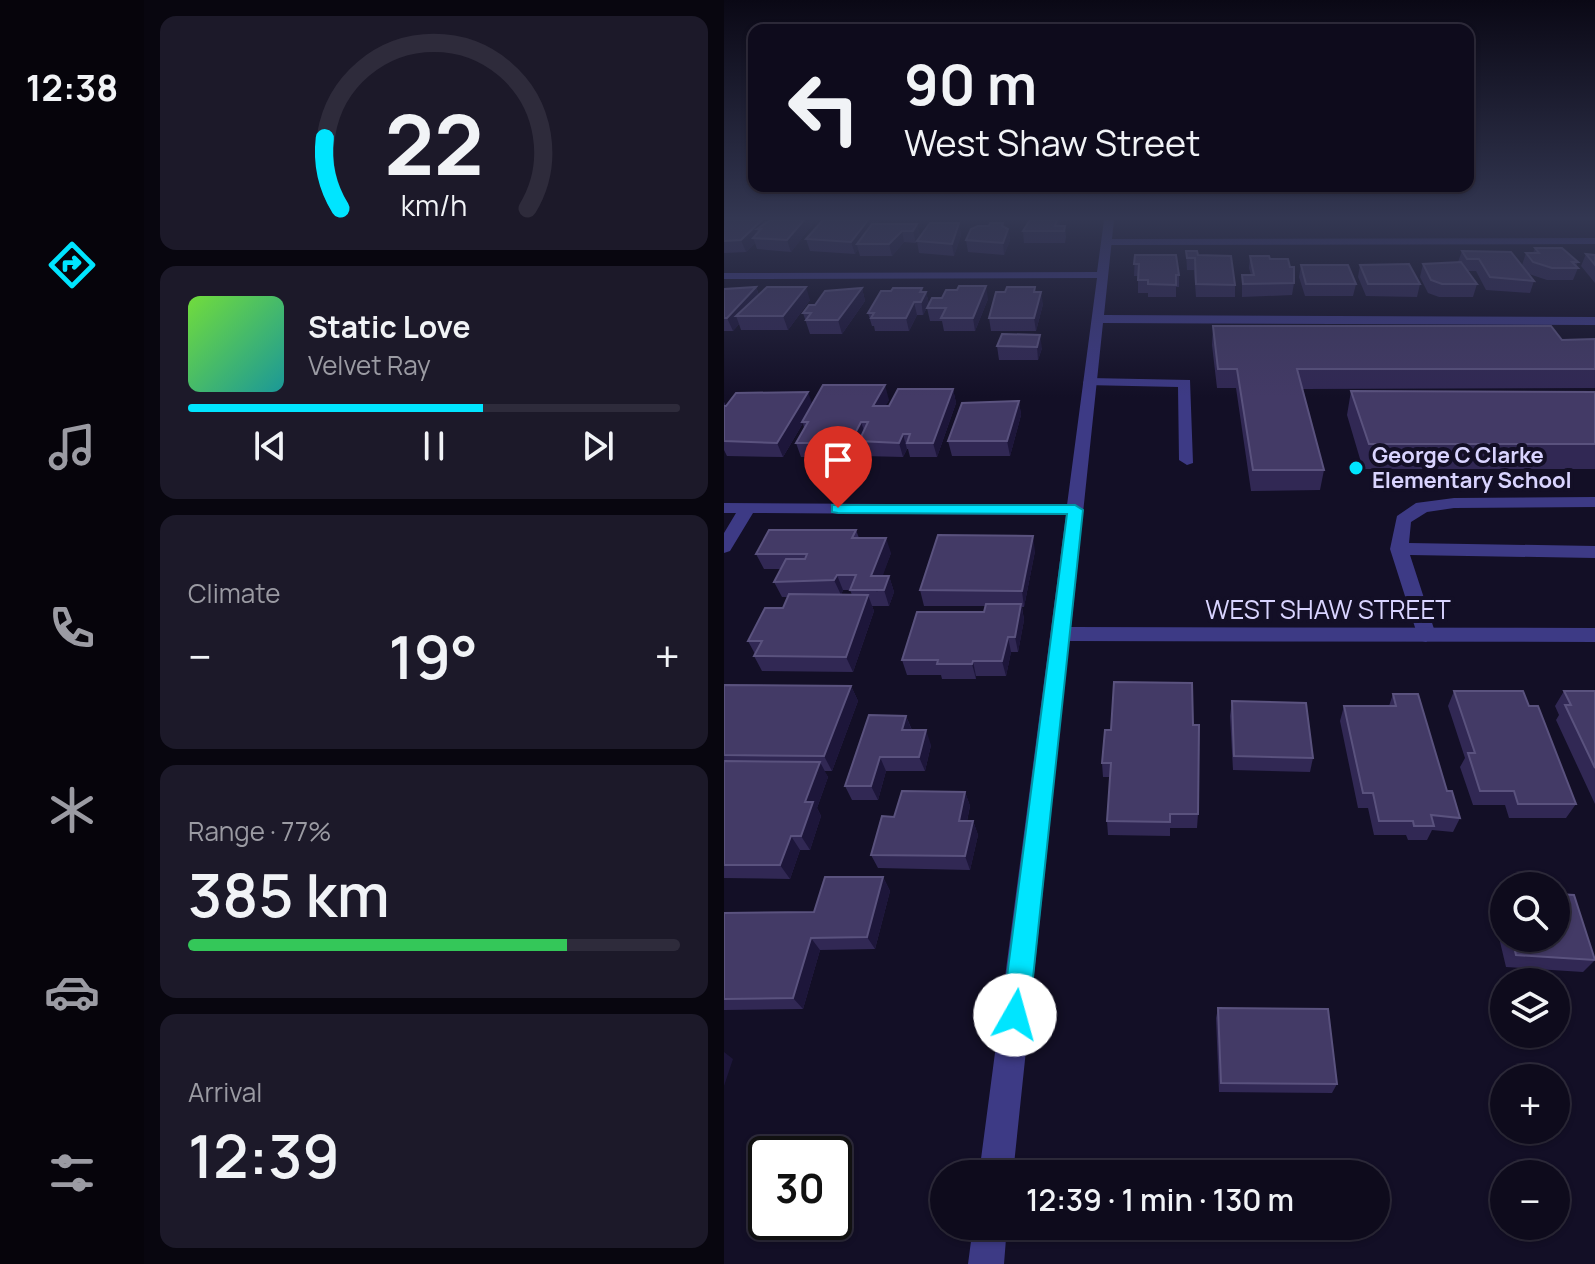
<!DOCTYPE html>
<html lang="en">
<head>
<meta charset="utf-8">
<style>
	:root { --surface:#0e0b1c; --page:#1c1929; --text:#f1f3f6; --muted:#9b9ba3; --line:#2e2b3b; --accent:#00e5ff }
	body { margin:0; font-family:Manrope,sans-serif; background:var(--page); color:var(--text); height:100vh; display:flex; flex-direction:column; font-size:30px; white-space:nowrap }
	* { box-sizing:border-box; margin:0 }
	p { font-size:26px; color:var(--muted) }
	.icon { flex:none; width:44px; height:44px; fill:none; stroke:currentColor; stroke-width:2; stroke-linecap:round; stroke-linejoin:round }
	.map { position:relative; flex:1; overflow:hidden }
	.drawer { display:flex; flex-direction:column; gap:16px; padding:16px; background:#08060f; width:580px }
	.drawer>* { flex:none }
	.guide { position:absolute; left:24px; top:24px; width:726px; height:168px; border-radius:16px; box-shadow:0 2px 6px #0004,0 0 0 2px var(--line); background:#0e0b1c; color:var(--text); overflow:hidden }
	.controls { position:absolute; left:766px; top:872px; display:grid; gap:16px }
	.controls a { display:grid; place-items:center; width:80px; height:80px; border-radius:50%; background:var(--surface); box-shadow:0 2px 6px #0004,0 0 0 2px var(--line); font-size:40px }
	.speed { position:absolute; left:24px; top:1136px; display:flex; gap:16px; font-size:40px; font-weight:700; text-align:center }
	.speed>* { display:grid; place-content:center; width:104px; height:104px; border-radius:50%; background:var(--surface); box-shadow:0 2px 6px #0004,0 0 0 2px var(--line); line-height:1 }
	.speed .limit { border:4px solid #111; border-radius:12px; background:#fff; color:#111 }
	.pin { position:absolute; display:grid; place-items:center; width:68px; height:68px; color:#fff; margin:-82px -34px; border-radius:50% 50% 50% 0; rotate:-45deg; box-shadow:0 0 8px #0007 }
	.pin .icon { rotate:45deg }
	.me { position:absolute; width:88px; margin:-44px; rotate:7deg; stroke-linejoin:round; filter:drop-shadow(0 0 6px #0008) }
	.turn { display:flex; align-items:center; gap:28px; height:168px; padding:0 24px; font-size:36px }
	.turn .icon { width:104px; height:104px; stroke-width:2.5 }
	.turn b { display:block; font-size:56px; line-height:68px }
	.big { font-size:60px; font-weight:600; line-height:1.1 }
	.drawer .widget { flex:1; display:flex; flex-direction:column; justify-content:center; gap:12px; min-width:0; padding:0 28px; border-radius:16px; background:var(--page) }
	.drawer .dial { align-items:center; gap:0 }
	.dial svg { height:208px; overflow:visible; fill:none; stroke:var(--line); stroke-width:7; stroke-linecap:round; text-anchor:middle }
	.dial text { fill:var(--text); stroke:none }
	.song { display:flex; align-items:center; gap:24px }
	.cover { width:96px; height:96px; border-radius:12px; background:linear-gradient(135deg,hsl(100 70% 55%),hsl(180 70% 35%)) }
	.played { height:8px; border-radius:4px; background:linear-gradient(90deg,var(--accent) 60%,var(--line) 60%) }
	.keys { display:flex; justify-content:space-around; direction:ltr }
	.heat { display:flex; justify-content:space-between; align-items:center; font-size:44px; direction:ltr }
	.charge { height:12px; border-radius:6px; background:linear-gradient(90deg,#34c759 77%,var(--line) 0) }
	.trip { position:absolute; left:206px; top:1160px; width:460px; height:80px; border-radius:40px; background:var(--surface); box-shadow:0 2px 6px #0004,0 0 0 2px var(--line); font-weight:600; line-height:80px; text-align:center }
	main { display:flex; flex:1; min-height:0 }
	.dock { display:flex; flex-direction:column; width:144px; justify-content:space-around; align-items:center; background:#06040b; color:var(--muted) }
	.dock .icon { width:56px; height:56px }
	.dock .on { color:var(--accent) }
	.dock b { font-size:36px; color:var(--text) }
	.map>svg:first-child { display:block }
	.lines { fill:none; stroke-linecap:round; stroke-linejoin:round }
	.service { fill:#3d3a85; fill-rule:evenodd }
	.minor { fill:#3d3a85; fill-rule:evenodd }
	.wall { fill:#312854; fill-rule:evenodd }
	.shaded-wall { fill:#1d163a }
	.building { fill:#433a66; stroke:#5a527e; stroke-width:2 }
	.route { fill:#00e5ff; stroke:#0095a6; stroke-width:2 }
	.poi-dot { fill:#00e5ff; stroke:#130f26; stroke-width:3 }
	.labels { text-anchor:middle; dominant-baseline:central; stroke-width:8; stroke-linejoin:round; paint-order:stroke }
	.far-poi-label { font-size:22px; font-weight:bold; fill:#d9d4ff; stroke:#130f26; text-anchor:start }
	.street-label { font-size:26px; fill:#d9d4ff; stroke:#130f26 }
</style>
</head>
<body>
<main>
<nav class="dock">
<b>12:38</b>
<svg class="icon on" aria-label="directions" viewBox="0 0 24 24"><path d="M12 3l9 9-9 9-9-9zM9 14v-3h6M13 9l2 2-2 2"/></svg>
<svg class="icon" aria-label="music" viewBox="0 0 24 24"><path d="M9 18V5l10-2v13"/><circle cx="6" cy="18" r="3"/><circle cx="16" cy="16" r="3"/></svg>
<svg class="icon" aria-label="phone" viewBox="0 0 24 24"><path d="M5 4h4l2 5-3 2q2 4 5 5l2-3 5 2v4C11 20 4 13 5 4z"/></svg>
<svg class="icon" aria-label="climate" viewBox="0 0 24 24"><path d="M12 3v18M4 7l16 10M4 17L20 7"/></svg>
<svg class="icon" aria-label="car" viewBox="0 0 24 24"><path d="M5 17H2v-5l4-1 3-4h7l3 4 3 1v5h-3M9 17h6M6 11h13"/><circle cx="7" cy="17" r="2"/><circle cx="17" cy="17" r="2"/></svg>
<svg class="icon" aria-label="filters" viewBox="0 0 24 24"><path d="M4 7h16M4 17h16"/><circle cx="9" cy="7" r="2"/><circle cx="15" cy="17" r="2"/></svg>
</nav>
<section class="drawer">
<div class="widget dial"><svg viewBox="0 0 100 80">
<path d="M14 69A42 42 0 1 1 86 69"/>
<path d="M14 69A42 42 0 0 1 8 42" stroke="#00e5ff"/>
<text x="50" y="56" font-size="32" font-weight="700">22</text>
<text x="50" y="72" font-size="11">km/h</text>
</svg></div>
<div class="widget">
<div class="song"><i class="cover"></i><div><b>Static Love</b><p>Velvet Ray</p></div></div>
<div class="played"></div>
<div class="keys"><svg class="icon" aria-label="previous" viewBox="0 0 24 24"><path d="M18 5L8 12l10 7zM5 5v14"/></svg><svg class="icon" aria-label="pause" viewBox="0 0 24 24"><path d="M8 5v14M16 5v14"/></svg><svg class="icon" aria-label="next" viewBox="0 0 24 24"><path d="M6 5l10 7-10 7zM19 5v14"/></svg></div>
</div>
<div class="widget"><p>Climate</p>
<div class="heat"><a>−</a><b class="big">19°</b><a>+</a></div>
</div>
<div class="widget"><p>Range · 77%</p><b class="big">385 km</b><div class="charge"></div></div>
<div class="widget"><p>Arrival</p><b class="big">12:39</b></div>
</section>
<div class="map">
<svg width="871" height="1264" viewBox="0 0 871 1264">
	<rect width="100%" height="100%" fill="#130f26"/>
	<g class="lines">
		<path class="service" d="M871,238V244L383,245L378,242L383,239Z
			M366,378L466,380L469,463L463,465L455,460L454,387L361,385L359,382Z
			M871,497V507L730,508L703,512L687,522L685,543L871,546V558L686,555L712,635L702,642L695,640L666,549L673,516L692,503L730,498Z"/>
		<path class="minor" d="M380,220H390L380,315L871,317V325L379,323L347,627L871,628V642L345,641L289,1174H255L342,515L29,513L6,551L0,553V533L12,513H0V503L343,505L373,278L0,279V273L373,272Z
			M249,1226H283L280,1264H244Z"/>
	</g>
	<path class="wall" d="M0,220L42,223L88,225L67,252L33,249L31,243L22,252L0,253Z
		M305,220H353L337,221L335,226H341L342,237L341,243H300L299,231Z
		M155,221L153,224H193L196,236L192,243L180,242L168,256H136L134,249L131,254L86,251L82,239Z
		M235,223L237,235L230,256L195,253L193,241Z
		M279,223L280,226L284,229L286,240L280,255L244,252L242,240L265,226Z
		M811,248L854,262L852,266L854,268L849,280H823L805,274L798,265L802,253H809Z
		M462,251L511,285V297H472L470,270H463Z
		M738,251L810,281L806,293L762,290L752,271H743L753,284L749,297H715L704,293L696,277L699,264L734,262Z
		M862,254L871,255V283L857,266Z
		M411,255L455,275V287H452V297H424V293H414V276H410Z
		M526,256L546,259L570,283L568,295L518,297V275H527L525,268Z
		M577,265L632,284L629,296H581L575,277Z
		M636,265L696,284L693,297L642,296L634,277Z
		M32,287L35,295L86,300L64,330H17L15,324L9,331H0V289Z
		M311,287V292L319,304L312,331H267L265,318L281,292Z
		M138,288L141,301L118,334H86L79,313L91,305Z
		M198,288L199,292H202L205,304L199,315H193L185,331H151L150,326H148L144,313Z
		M264,299L251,331H220L218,321H206L203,308Z
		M489,326L838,340L871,339V388L578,389L600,470L596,490L527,491L512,388H493L488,345Z
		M278,334L318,348L314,360H275L273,346Z
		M229,389L232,403L213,457H186L184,449H183L179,457L139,456L137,446L131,457H106L105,455L103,457H77L72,443L80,428L79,423L59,457L3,456L0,450V402L2,406L88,404L165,400L161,406H165Z
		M627,391L871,392V469H639L623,415Z
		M295,401L297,415L286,456H228L224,441Z
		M132,530L135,538L167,553L158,576H165L170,592L165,606H148L150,611L129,672L38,671L30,656L31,654L24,641L59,608L64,597H58L50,582L57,569H40L32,554ZM119,590H126L128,595H117Z
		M311,551L300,607H298L300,620L294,652H287L282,676H252V679H218L217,675H183L178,660L260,612L261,606H200L196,590Z
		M0,685L127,686L134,701L108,771H100L104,777L93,808L97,816L86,850H76L66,879L0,878Z
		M730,691L805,706L852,804L842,818H785L781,805H749L736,767L741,758L724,706Z
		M840,691H871V804L832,720L835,715L831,706Z
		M669,694L736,818L729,832L708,830L703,840H684L682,835H650L644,808H634L616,721L620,706H665Z
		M508,701L589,758L586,772L509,770L506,716Z
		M182,716L188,730L207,745L201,771H162L154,800H128L121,786Z
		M469,725L474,814L473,828H446V836L384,835L383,821L386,777H379L378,763Z
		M241,792L246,806L243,821H249L254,835L246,870L154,868L147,855L170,817Z
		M159,877L166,891L151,949L96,950L79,1009L0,1010V913L90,912Z
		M776,891H780V938H832L871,960L859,972L782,967L767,904Z
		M494,1008L613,1084L608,1093L495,1092L492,1018Z"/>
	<path class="shaded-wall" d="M38,220H41L45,229H33L36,238H29L31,243L22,252L17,240Z
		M80,220H87L88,225L67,252L63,240Z
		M144,220H154L155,221L138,244H133L134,249L131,254L127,242Z
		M235,223L237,235L230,256L228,244Z
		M193,224L196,236L192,243L189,231Z
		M284,229L286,240L280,255L279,243Z
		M178,231L180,242L168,256L165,244Z
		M262,286L264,299L251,331L249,318Z
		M32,287L36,300L12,316L15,324L9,331L3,318Z
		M82,287L86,300L64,330L59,316Z
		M138,288L141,301L118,334L114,320Z
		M198,288L200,296L202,292L205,304L199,315L196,292Z
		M317,292L319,304L312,331L310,318Z
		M190,302L193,315L185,331L182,318Z
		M316,335L318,348L314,360L313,347Z
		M161,385L165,400L153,421L149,406Z
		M229,389L232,403L213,457L209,443Z
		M84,392L89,406L59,457L53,443Z
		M295,401L297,415L286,456L283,441Z
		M137,422L142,436L135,441L137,446L131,457L126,443Z
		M106,432L101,443L105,455L103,457L98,443Z
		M179,434L183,449L179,457L175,443Z
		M309,536L311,551L300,607L298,591Z
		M162,538L167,553L153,592L147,576Z
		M113,575L119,590L117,595L110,580Z
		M165,576L170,592L165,606L160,590Z
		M144,595L150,611L129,672L122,657Z
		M297,604L300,620L294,652L291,637Z
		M284,637L287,652L282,676L278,661Z
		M249,661L252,676V679L248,664Z
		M127,686L134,701L108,771L100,756Z
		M182,716L188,731L178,730Z
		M202,730L207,745L201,771L195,757Z
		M156,757L162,771L154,800L147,786Z
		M96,762L104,777L93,808L97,816L86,850L77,836L81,802Z
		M241,792L246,806L240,835L235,821Z
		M249,821L254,835L246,870L241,856Z
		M67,836L76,850L66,879L56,865Z
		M159,877L166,891L151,949L143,937Z
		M87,938L96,950L79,1009L69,998Z
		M0,1052L9,1059L0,1086Z"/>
	<path class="building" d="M0,220H38L17,240L0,241Z
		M46,220H80L63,240L29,238L37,229H33Z
		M99,220H144L127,242L82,239Z
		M306,220H333L331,226H341L340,231H299Z
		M206,223H235L228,244L193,241Z
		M266,223H279L278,226L284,229L279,243L242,240L247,229L254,226H265Z
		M148,224H193L189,231H178L165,244H133Z
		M811,248H838L854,262H848L854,268H828L809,262L802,253H815Z
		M462,251H473L474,255L507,256L511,285L472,284L471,258H463Z
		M738,251L787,252L810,281L766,277L755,259H743Z
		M862,254L871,255V265Z
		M411,255H452L455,275H452V285L424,284V280H414L415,264H410Z
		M526,256H545L546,259H564L566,267H570V283L519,284L518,275H530Z
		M737,262L753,284H718L707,280L699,264Z
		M685,264L696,284H644L636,265Z
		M577,265H624L632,284H582Z
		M235,286H262L249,318H217L222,308H203L208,298H218L222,290H233Z
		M32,287L3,318H0V289Z
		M43,287H82L59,316H12Z
		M283,287H311L310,292H317L310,318H265L272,292H281Z
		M138,288L114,320H82L87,313H79L85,305H91L101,291Z
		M169,288H198L196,292H202L197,302H190L182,318H147L150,313H144L157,291H167Z
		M489,326H827L838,340L871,339V369H573L600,470H529L513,369H494Z
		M278,334L316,335L313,347L273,346Z
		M99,385H161L149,406H165L174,389H229L209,443H183L186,434H179L175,443L135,441L144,422H137L126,443H101L106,432L98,443H72L84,422H78Z
		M627,391L871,392V444H645Z
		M84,392L53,443L0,441V406H2L12,393Z
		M295,401L283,441H224L238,403Z
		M45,530H132L128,538H162L147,576H165L160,590H126L132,575H113L110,580L50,582L62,559H81L83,554H32Z
		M214,535L309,536L298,591L196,590Z
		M65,594L144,595L122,657L30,656L38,641H24L41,608H59Z
		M262,604H297L291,637H284L278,661H249L248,664H213L214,660H178L193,612H260Z
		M390,682L468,683L469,725H475L474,814H446V822L383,821L387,763H378L381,730H387Z
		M0,685L127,686L100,756L0,755Z
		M730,691H799L805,706H814L852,804H794L790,791H756L744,753H751Z
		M840,691H871V768L841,705H847Z
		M669,694H694L723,791H728L736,818L707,815L710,826H690L689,821H655L649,793H639L620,706H672Z
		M508,701L582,703L589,758L510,756Z
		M145,715L182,716L178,730H202L195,757H156L147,786H121Z
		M0,761L96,762L81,802H89L77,836H67L56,865H0Z
		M178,791L241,792L235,821H249L241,856L147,855L158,816L170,817Z
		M101,877H159L143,937L87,938L69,998L0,999V913L90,912Z
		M776,891H780V906Z
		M832,894L850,895L871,960L792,955L788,938H832Z
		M494,1008L604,1009L613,1084L497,1083Z"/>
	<linearGradient id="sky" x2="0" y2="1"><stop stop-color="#0a0815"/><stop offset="0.55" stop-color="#333752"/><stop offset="1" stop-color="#333752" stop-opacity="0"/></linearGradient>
	<rect width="871" height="397" fill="url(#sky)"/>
	<path class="route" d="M108,505H351L359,510L305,1015L301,1025L291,1029L282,1025L278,1015L343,514L114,513L108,512Z"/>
	<circle class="poi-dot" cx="632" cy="468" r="8"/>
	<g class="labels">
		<g class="far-poi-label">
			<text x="648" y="455">George C Clarke<tspan x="648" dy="25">Elementary School</tspan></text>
		</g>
		<g class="street-label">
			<text x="604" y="609">WEST SHAW STREET</text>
		</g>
	</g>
</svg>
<div class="controls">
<a><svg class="icon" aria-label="search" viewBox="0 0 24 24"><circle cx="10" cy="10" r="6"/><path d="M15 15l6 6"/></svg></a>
<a><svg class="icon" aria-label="layers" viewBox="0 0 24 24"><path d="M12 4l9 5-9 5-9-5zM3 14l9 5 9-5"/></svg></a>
<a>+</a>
<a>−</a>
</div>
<div class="speed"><div class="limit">30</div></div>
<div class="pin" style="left:114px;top:508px;background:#d93025"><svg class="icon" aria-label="arrive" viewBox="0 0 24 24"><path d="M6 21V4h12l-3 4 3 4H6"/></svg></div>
<svg class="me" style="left:291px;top:1015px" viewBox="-20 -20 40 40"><circle r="19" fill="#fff"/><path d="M0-13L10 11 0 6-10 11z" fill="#00e5ff"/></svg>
<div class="trip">12:39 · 1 min · 130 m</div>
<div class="guide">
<div class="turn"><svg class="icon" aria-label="left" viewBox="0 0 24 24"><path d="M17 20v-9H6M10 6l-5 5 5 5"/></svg><div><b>90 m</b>West Shaw Street</div></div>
</div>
</div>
</main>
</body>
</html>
